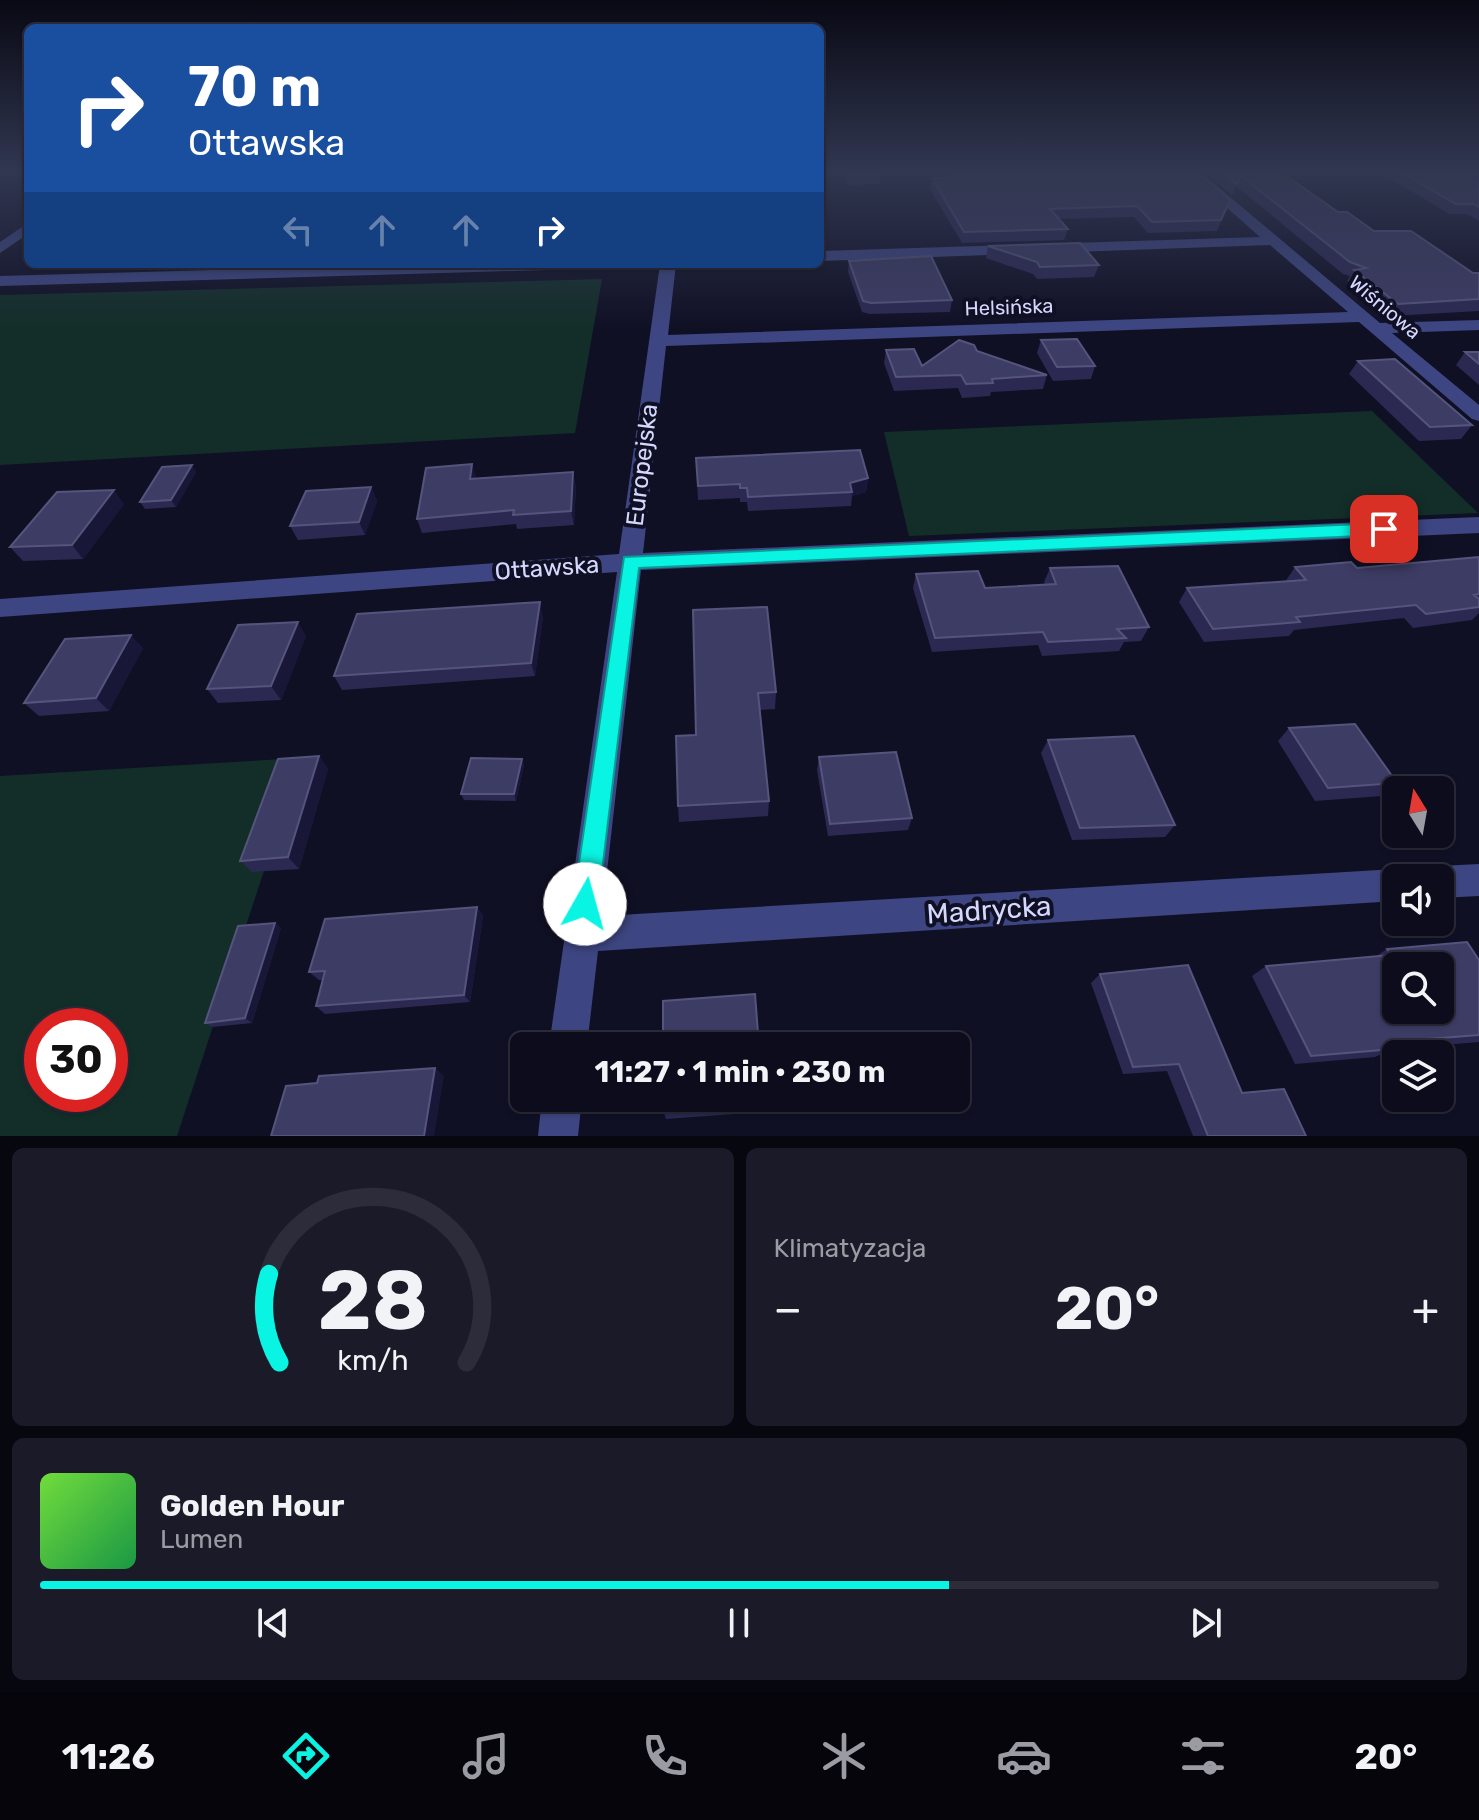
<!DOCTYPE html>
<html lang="pl">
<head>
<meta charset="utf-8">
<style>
	:root { --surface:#0c0c1c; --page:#1a1a29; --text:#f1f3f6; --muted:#9a9ba3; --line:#2c2c3b; --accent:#0af4e3 }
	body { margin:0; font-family:Rubik,sans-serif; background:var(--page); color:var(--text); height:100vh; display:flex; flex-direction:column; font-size:30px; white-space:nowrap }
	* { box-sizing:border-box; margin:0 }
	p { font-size:26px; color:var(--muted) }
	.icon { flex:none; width:44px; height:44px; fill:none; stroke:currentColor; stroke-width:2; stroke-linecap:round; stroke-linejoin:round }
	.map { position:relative; height:1136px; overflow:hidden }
	.details { display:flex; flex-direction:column; gap:12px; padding:12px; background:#07070f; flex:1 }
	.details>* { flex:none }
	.top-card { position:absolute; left:24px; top:24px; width:800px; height:244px; border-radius:12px; box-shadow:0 2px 6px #0004,0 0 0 2px var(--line); background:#1a4fa0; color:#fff; overflow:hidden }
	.needle { width:52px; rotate:349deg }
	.fabs { position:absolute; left:1382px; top:776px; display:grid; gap:16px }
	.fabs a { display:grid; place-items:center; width:72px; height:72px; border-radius:12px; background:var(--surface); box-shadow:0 2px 6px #0004,0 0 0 2px var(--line); font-size:40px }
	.speed { position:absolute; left:24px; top:1008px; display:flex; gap:16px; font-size:40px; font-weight:700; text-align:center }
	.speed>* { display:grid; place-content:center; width:104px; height:104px; border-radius:50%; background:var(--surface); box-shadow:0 2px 6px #0004,0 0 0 2px var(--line); line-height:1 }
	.speed .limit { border:12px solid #d22; background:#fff; color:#111 }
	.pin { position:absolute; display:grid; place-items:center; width:68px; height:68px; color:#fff; margin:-34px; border-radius:16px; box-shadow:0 4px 12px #0006 }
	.me { position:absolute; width:88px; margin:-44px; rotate:7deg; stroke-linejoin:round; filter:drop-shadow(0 0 6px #0008) }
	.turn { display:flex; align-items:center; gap:28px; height:168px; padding:0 32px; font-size:36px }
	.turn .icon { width:104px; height:104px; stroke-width:2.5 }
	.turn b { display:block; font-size:56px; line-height:68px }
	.lanes { display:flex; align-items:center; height:76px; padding:0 32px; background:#0003; justify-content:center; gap:40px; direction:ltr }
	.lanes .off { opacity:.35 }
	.big { font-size:60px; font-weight:700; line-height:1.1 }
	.details .tile { flex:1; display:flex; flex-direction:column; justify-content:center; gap:12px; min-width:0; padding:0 28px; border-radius:12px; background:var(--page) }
	.details .dial { align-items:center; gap:0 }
	.dial svg { height:208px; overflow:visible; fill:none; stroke:var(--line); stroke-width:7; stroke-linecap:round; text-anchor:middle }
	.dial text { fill:var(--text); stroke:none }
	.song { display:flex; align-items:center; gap:24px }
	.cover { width:96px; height:96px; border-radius:12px; background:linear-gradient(135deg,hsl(100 70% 55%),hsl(140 70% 35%)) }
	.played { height:8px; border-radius:4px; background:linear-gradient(90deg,var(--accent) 65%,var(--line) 65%) }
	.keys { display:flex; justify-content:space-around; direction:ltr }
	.heat { display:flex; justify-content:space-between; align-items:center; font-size:44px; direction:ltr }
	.details .tiles { flex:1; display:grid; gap:12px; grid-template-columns:1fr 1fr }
	.tile:last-child { grid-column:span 2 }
	.trip { position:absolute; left:510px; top:1032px; width:460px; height:80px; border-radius:12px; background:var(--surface); box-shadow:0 2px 6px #0004,0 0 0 2px var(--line); font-weight:700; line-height:80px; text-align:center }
	.tabs { display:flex; height:128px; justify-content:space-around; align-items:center; background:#05050b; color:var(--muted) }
	.tabs .icon { width:56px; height:56px }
	.tabs .on { color:var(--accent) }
	.tabs b { font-size:36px; color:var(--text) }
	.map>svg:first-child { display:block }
	.green { fill:#132e29; fill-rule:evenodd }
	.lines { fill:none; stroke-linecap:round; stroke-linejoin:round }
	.minor { fill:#3d4682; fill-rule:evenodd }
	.wall { fill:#2b2952 }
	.shaded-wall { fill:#181738 }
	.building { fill:#3d3c64; stroke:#55547c; stroke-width:2; fill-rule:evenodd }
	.route { fill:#0af4e3; stroke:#069f94; stroke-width:2 }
	.labels { text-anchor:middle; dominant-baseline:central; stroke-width:8; stroke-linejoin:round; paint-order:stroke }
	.far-street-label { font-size:20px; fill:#d5d7fd; stroke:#101025 }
	.street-label { font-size:24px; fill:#d5d7fd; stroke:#101025 }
	.near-street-label { font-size:28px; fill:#d5d7fd; stroke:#101025 }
</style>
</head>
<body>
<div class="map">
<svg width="1479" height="1136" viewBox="0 0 1479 1136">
	<rect width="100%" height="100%" fill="#101025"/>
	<path class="green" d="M602,279L575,433L0,465V295Z
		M1372,411L1478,513L909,536L884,432Z
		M301,758L177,1136H0V776ZM42,1026H110V1094H42Z"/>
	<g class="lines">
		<path class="minor" d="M1184,170H1198L1380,323L1479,320V330L1392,333L1479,405V421L1472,419L1359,322L666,346L643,553L1479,517V533L641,570L602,916L1396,869L1410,878H1396V901L598,951L587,1046H549L617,572L0,617V599L619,554L660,264H676L668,335L1348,312L1270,245L820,261V251L1260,237Z
			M28,223V234L0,253V242Z
			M424,264H590L582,269L0,286V276Z
			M1479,864V896L1440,898V878H1425L1428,870L1440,866Z
			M542,1098H582L578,1136H538Z"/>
	</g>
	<path class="wall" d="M842,170H879L881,174L880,184L848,185Z
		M940,170H1197L1230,200L1217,231L1148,233L1134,217L1059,219L1068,229L1064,240L962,243L930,189L932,178H944Z
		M1202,170H1278L1338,212L1374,231L1473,273H1479V311L1391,316L1347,281L1350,276L1343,274L1236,186L1232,195Z
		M1376,170H1479V221L1467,214H1449Z
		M988,246L1099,265L1094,277L1037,279L1033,274L986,258Z
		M849,261L952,300L950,312L870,314L862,312L848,272Z
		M1041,340L1095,366L1091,379L1053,381L1037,353Z
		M886,350L922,366L977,351L1047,375L1043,389L991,392L990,396L962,398L958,388L894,391L884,363Z
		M1465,352H1479V385L1456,365Z
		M1358,361L1472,425L1461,439L1419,441L1349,374Z
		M696,458L868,478L866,492L852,496L851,506L748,511L747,502H740V498L698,500Z
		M196,472L176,507L145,509L140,502Z
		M476,477V479L576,485L574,525L517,529L516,524L422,533L417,519Z
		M371,487L377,501L365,535L298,540L290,526Z
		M124,504L83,559L23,561L10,547Z
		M1479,557V613L1472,620L1413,628L1404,618L1294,630L1289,636L1204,642L1179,602L1187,588L1285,582L1295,567L1357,568Z
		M1050,568L1149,627L1141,641L1124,642L1119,651L1042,656L1038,645L932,652L913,588L916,574L985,588L1045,584L1044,582Z
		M693,610L776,692L775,709L760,710L769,801L768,816L679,822L678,806L696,735Z
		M543,616L535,676L342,690L334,676Z
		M306,636L281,700L218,703L207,689Z
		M143,648L109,711L39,716L24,703Z
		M1289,728L1397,783L1382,796L1315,801L1278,741Z
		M1048,740L1175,825L1165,837L1072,840L1041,753Z
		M319,756L328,769L299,869L252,872L240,861Z
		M819,757L912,818L908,830L828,836L817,770Z
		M522,759L524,765L516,801L464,800L461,794Z
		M477,907L483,916L470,1002L325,1014L316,1006L323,980H319L309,972Z
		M275,923L281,928L252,1023L212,1027L205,1023Z
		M1387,949L1479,960V1042L1393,1049L1375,1057L1295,1064L1252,976L1266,966L1375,957Z
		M1100,974L1242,1093L1306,1136H1193L1167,1071L1123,1074L1091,983Z
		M763,1105L762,1112L666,1119L664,1113Z"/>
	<path class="shaded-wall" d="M472,464L476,477L474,493L470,479Z
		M192,465L196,472L176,507L171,500Z
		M573,472L576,485L574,525L571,511Z
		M868,478L866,492L852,496L850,483Z
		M371,487L377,501L365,535L359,522Z
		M114,490L124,504L83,559L72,545Z
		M540,602L543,616L535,676L531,663Z
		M298,622L306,636L281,700L271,686Z
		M131,635L143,648L109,711L96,698Z
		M319,756L328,769L299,869L288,857Z
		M522,759L524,765L516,801L514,794Z
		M477,907L483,916L470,1002L464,995Z
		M275,923L281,928L252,1023L245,1018Z
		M435,1068L444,1076L434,1136H424Z"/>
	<path class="building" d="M847,170H879L881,174L849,175Z
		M948,170H1197L1230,200L1221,220L1152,222L1137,206L1050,209L1068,229L964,232L932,178H952Z
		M1219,170H1278L1338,212H1347L1374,231H1411L1473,273H1479V299L1398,304L1354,270L1366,268L1350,262L1241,176L1237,184Z
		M1397,170H1479V207L1474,204H1456Z
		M1080,243L1099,265L1040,267L1037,262L988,246Z
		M931,256L952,300L871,303L863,301L849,261Z
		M1077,339L1095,366L1057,367L1041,340Z
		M959,340L974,345L977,351L1047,375L992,379L993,383L966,384L961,375L896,377L886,350L914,349L922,366Z
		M1465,352H1479V364Z
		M1395,359L1472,425L1430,427L1358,361Z
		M860,450L868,478L850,483L852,492L748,497L747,488H740V484L698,486L696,458Z
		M472,464L470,479L573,472L571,511L513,515L514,510L417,519L426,468Z
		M192,465L171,500L140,502L162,467Z
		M371,487L359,522L290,526L306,491Z
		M114,490L72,545L10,547L57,492Z
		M1479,557V594L1474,595L1479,599V607L1426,614L1416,605L1296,617L1300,622L1213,629L1187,588L1306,580L1295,567L1351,562L1357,568Z
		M1118,566L1149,627L1117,629L1126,638L1048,642L1043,632L935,638L916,574L978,571L985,588L1056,584L1050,568Z
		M540,602L531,663L334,676L357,614Z
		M767,607L776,692L758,693L769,801L678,806L676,736L696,735L693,610Z
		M298,622L271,686L207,689L238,625Z
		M131,635L96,698L24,703L65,639Z
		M1355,724L1397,783L1328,788L1289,728Z
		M1134,736L1175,825L1080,828L1048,740Z
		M896,752L912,818L830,824L819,757Z
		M319,756L288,857L240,861L278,759Z
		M471,758L522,759L514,794H461Z
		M477,907L464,995L316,1006L325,971L309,972L325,919Z
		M275,923L245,1018L205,1023L238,926Z
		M1467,942L1479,960V1035L1390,1042L1393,1049L1311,1056L1266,966L1391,955L1387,949ZM1396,966H1440V1010H1396Z
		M1188,965L1242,1093L1284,1089L1306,1136H1208L1179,1064L1133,1067L1100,974Z
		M755,994L759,1046H658L663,1039V1001Z
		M435,1068L424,1136H271L286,1086L317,1083L319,1076Z
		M664,1098H762L763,1105L664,1113Z"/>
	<linearGradient id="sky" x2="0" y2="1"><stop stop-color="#090914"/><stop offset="0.52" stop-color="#313751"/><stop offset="1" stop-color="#313751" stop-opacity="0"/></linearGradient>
	<rect width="1479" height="329" fill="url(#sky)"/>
	<path class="route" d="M1384,523L1392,529L1384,535L639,568L598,904L594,913L585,917L576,913L573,904L624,557Z"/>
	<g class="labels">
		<g class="far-street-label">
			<text transform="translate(1009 307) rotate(-2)">Helsińska</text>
			<text transform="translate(1385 307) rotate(40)">Wiśniowa</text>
		</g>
		<g class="street-label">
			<text transform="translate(642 465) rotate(-83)">Europejska</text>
			<text transform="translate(547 568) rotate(-4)">Ottawska</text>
		</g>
		<g class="near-street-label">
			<text transform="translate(989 910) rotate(-4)">Madrycka</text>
		</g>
	</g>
</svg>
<div class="fabs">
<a><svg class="needle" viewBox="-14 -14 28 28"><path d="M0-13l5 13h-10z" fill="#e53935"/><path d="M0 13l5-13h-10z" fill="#9a9ba3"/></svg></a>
<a><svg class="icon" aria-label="sound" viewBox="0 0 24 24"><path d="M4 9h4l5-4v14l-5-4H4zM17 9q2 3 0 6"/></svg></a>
<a><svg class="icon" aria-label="search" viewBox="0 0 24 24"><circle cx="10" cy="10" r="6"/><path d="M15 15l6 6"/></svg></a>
<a><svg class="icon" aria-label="layers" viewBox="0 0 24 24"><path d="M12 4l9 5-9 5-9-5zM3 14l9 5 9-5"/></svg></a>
</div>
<div class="speed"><div class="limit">30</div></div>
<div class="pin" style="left:1384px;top:529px;background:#d93025"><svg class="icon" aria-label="arrive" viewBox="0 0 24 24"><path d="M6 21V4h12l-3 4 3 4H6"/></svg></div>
<svg class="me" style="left:585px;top:904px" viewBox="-20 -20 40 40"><circle r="19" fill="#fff"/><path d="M0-13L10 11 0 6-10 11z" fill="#0af4e3"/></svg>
<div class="trip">11:27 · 1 min · 230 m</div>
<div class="top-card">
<div class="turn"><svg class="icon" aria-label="right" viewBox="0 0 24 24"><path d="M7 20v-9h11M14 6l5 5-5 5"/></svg><div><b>70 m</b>Ottawska</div></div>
<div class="lanes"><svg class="icon off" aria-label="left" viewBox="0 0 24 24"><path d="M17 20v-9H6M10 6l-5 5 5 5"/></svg><svg class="icon off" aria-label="ahead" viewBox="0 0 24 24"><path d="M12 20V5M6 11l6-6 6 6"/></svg><svg class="icon off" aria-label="ahead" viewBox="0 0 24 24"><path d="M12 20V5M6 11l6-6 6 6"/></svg><svg class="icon" aria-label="right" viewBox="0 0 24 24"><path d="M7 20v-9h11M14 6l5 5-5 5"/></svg></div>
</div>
</div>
<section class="details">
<div class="tiles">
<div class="tile dial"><svg viewBox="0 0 100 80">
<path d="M14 69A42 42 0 1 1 86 69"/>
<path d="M14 69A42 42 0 0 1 10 35" stroke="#0af4e3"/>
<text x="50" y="56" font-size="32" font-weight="700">28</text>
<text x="50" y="72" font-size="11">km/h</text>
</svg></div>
<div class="tile"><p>Klimatyzacja</p>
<div class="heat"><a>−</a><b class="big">20°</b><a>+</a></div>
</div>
<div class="tile">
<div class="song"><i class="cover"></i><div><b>Golden Hour</b><p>Lumen</p></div></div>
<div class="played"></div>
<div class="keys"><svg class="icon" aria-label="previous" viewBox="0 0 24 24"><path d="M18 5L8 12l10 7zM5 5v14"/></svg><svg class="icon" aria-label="pause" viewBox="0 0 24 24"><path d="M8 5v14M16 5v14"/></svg><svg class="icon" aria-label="next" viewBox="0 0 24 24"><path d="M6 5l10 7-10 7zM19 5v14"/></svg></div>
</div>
</div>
</section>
<nav class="tabs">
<b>11:26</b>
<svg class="icon on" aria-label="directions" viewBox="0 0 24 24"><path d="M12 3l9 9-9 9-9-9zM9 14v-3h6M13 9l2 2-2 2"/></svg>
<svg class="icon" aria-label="music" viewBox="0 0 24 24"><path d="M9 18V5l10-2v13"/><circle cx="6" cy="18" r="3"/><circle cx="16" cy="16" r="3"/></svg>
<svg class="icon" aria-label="phone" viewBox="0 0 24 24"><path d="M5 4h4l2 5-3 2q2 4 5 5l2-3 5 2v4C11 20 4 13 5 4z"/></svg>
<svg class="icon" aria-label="climate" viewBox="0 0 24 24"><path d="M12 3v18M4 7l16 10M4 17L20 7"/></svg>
<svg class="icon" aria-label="car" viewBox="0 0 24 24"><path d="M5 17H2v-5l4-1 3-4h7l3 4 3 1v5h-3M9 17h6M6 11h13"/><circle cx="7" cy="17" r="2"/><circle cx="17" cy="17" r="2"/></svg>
<svg class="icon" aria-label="filters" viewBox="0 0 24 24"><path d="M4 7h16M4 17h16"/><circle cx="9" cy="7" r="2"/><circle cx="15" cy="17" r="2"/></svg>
<b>20°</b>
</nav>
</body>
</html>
